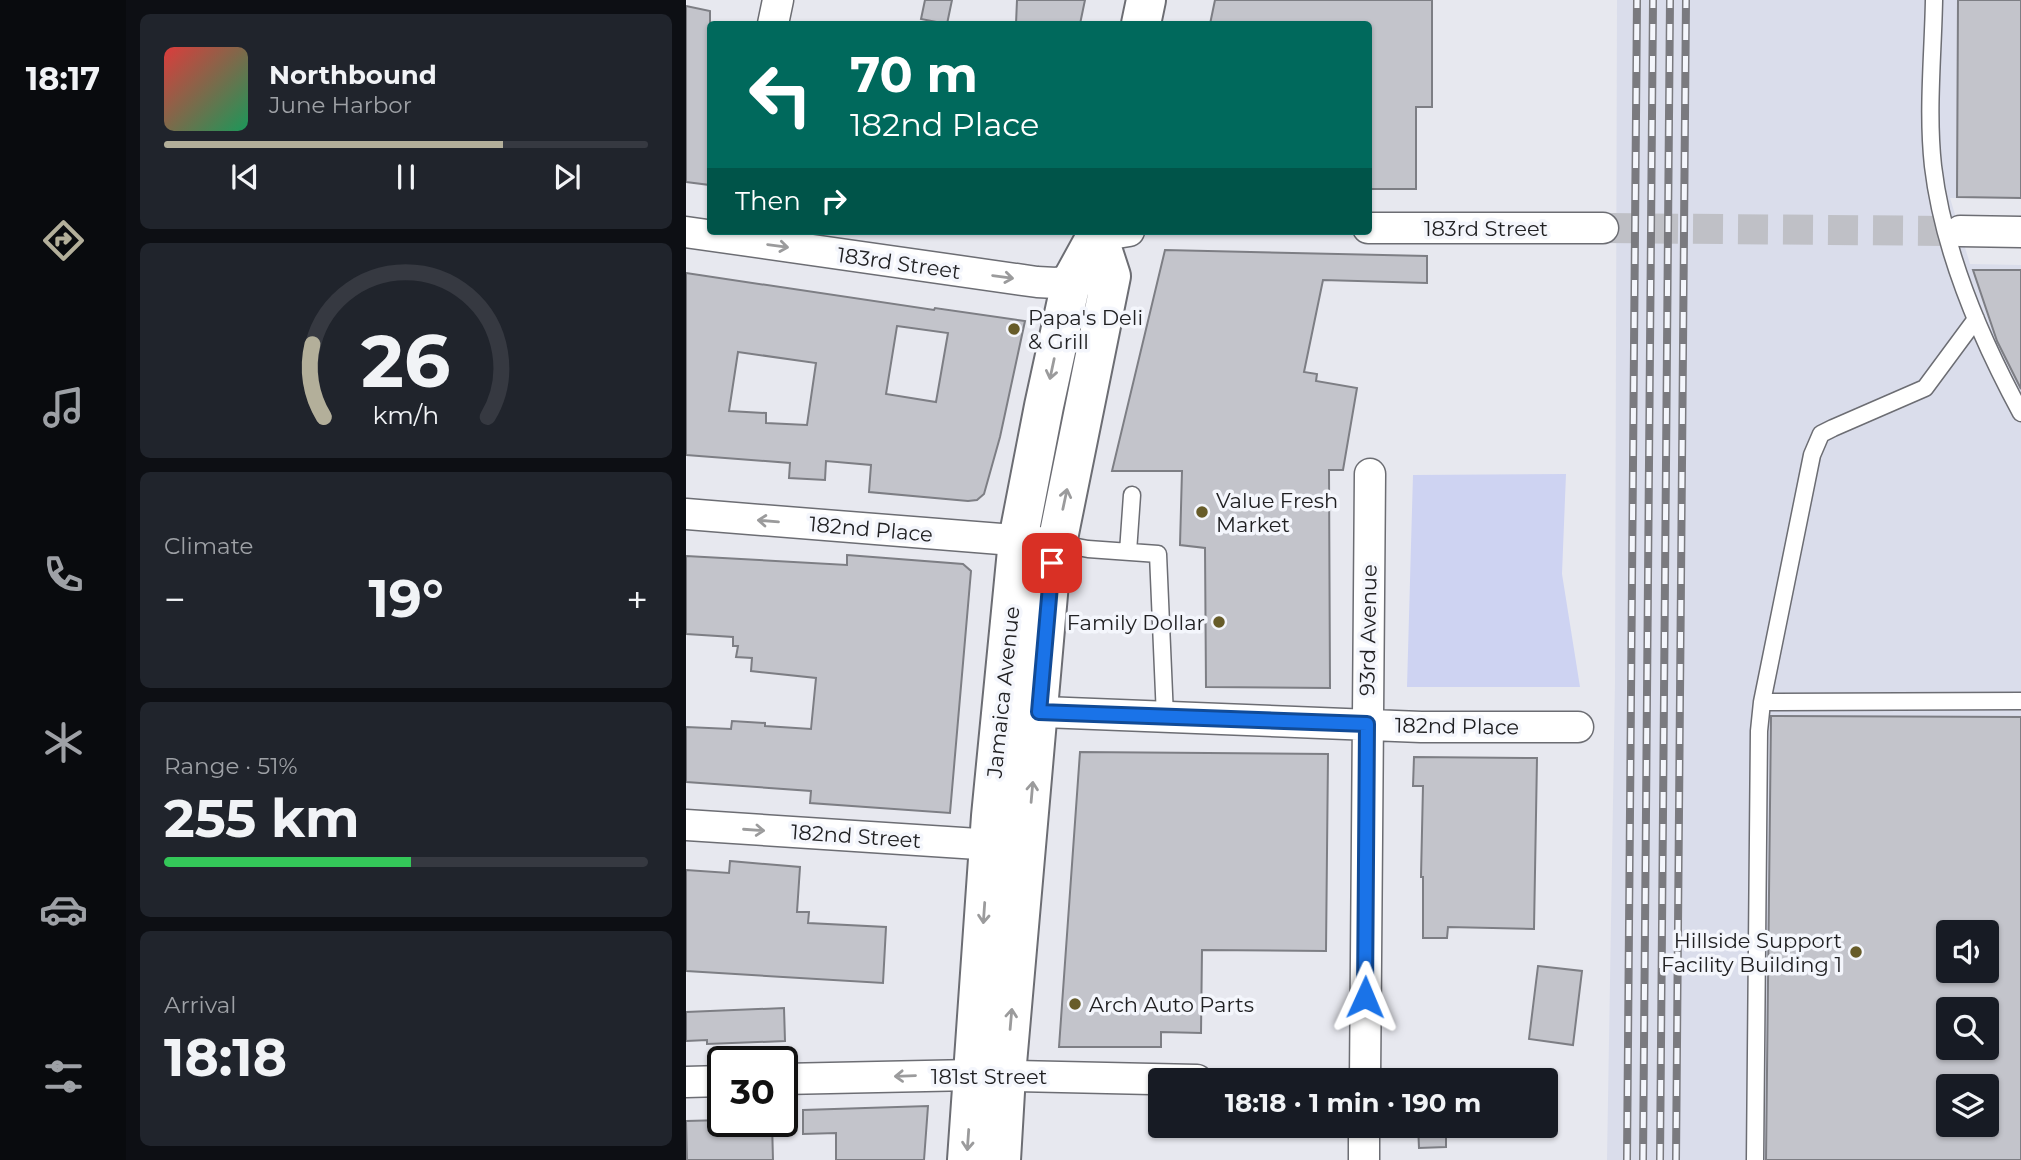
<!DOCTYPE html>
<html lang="en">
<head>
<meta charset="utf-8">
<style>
	:root { --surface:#171b24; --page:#20242c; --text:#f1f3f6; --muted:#9ea1a6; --line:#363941; --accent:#b3af9a }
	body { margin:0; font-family:Montserrat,sans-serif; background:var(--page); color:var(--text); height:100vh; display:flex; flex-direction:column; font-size:26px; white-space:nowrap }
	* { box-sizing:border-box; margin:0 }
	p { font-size:23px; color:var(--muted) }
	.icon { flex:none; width:38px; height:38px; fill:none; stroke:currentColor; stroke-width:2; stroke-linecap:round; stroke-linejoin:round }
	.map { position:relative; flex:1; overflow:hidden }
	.panel { display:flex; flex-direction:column; gap:14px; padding:14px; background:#0d0f14; width:560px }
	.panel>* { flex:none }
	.top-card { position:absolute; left:21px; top:21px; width:665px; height:214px; border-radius:7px; box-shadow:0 2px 5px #0004; background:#00695c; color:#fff; overflow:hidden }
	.fabs { position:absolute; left:1250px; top:920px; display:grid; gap:14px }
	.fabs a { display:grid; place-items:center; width:63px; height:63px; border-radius:7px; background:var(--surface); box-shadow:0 2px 5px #0004; font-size:35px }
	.speed { position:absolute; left:21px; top:1046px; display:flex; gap:14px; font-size:35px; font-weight:700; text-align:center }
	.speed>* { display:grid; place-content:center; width:91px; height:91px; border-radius:50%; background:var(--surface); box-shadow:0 2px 5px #0004; line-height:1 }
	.speed .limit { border:4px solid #111; border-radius:10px; background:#fff; color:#111 }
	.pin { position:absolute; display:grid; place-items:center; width:60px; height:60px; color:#fff; margin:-30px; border-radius:14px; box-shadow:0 4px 10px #0006 }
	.me { position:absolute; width:77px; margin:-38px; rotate:1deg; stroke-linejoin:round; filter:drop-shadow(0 0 5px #0008) }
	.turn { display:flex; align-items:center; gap:24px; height:147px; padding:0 28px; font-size:32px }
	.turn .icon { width:91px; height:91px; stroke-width:2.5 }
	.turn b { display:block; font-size:49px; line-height:60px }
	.then { display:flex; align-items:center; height:66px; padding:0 28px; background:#0003; gap:14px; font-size:26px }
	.big { font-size:52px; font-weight:700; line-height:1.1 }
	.panel .tile { flex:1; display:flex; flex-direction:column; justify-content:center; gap:10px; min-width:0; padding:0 24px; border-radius:10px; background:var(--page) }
	.panel .dial { align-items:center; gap:0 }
	.dial svg { height:182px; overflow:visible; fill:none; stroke:var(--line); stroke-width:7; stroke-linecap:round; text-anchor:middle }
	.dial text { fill:var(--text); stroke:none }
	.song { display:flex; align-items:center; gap:21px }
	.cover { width:84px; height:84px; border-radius:10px; background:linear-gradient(135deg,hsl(0 70% 55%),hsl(150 70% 35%)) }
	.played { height:7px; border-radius:4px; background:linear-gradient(90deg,var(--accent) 70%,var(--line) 70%) }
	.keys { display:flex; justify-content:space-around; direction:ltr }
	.heat { display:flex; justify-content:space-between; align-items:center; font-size:38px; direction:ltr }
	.charge { height:10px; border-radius:5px; background:linear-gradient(90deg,#34c759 51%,var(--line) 0) }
	.trip { position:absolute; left:462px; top:1068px; width:410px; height:70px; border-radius:7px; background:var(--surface); box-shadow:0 2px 5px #0004; font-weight:700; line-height:70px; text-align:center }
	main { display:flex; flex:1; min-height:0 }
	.tab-bar { display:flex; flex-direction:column; width:126px; justify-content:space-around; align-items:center; background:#090b0e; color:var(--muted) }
	.tab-bar .icon { width:49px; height:49px }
	.tab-bar .selected { color:var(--accent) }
	.tab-bar b { font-size:32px; color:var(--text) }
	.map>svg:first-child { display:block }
	.built { fill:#daddeb; fill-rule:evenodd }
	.green { fill:#ced3f2 }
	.building { fill:#c3c4cb; stroke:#7d7e84; stroke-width:2; fill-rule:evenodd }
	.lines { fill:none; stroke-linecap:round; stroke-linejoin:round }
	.minor-tunnel { stroke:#bfc0c6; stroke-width:30; stroke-dasharray:30 15; stroke-linecap:butt }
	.service-casing { stroke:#6c6d73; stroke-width:19 }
	.minor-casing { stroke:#6c6d73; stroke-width:33 }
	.primary-casing { stroke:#6c6d73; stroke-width:42 }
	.service { stroke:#fff; stroke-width:16 }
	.minor { stroke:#fff; stroke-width:30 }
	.primary { stroke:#fff; stroke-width:38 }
	.rail-casing { stroke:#7a7a7f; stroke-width:8 }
	.rail { stroke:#f4f6fc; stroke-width:5; stroke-dasharray:16; stroke-linecap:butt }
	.oneway { stroke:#9b9b9c }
	.route-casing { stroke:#114b97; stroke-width:18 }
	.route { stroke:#1a73e8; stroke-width:12 }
	.poi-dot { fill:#675c29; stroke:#f4f6fc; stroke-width:2.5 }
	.labels { text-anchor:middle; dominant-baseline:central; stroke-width:7; stroke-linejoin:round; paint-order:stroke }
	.street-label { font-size:21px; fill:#212123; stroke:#f4f6fc }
	.poi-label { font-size:21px; fill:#212123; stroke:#f4f6fc; text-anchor:start }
</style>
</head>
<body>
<main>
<nav class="tab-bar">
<b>18:17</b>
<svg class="icon selected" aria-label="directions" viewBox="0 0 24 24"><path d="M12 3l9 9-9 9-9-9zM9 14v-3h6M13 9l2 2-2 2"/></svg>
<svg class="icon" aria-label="music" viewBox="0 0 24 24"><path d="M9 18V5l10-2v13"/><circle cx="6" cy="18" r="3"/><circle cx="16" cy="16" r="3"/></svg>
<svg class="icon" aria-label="phone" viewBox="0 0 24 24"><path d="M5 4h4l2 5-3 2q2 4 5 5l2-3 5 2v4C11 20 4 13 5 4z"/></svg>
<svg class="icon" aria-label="climate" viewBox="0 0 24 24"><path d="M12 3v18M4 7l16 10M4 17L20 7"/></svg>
<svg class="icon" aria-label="car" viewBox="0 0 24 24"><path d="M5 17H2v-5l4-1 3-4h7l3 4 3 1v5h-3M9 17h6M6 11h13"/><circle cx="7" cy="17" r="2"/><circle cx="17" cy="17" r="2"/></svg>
<svg class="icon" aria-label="filters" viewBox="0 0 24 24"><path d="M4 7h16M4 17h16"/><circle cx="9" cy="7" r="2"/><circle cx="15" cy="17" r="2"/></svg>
</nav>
<section class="panel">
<div class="tile">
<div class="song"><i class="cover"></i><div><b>Northbound</b><p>June Harbor</p></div></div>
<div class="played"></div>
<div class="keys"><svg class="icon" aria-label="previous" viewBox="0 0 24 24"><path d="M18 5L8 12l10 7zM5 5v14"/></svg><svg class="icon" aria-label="pause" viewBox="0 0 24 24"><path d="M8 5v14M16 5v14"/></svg><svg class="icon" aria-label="next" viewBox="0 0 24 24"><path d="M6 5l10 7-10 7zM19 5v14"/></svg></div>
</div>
<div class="tile dial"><svg viewBox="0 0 100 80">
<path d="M14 69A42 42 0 1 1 86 69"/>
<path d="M14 69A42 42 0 0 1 9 37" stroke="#b3af9a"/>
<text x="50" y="56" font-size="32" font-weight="700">26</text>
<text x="50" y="72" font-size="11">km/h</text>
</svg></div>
<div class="tile"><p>Climate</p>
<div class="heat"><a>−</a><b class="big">19°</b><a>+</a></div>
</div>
<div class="tile"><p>Range · 51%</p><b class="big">255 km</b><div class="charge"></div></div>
<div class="tile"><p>Arrival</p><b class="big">18:18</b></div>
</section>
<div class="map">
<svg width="1335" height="1160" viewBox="0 0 1335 1160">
	<rect width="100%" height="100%" fill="#e7e8ef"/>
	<path class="built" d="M931,0H1335V198H1264L1284,264L1335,265V1160H921L929,683ZM1262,933H1300V971H1262ZM1262,1010H1300V1048H1262ZM1262,1087H1300V1125H1262Z"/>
	<path class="green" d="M880,474L876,574L894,687H721L727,475Z"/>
	<path class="building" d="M239,0H266L261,24L235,19Z
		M331,0H399L394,24H330Z
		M529,0H746V107H730V189H682V24H524Z
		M1272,0H1335V198L1271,197Z
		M0,6L24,11V185L0,182Z
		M479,250L741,256V283L637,280L618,372L631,374L630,381L671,388L657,470H643L644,688L520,687L519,548L494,545L496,471H426Z
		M1287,270H1335V389L1311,341Z
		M0,273L248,310L249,308L339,321L314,437L298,494L291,500L282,501L183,492L185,465L140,461L139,480L103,478L104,463L0,455ZM211,326L262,333L250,402L200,394ZM52,352L130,363L121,425L80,423V413L43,411Z
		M161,555L277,564L285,571L264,813L124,803L125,791L0,782V727L45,729L46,721L79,723V726L125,729L130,678L65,671L66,658L50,657L52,646H47V637L0,634V556L161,565Z
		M1085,716L1335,717V1160H1080ZM1262,933H1300V971H1262ZM1262,1010H1300V1048H1262ZM1262,1087H1300V1125H1262Z
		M394,752L642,754L640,951L516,950L515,1033L475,1032V1047H373Z
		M728,757L851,758L848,929L762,927L761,938H737V877H735L737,786H727Z
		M44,861L114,867L111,912H123L122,923L200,927L197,983L0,971V870L43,873Z
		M852,966L896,971L887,1045L843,1039Z
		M98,1008L99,1041L21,1044V1040L0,1041V1012Z
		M242,1106L238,1160H150V1133L117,1134V1110Z
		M37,1120V1122H86L87,1160H1L0,1121Z
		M732,1125H760V1147L733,1148Z"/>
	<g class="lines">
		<path class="minor-tunnel" d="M917,228L1274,231"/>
		<defs>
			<path id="service" d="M1248,0C1247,55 1241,112 1247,166C1257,251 1295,339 1335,413
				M370,543L402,549L472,554L479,717
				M442,552L446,495
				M1076,702L1335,701
				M1069,1160L1073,731L1076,702L1126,455L1135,434L1147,428L1239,388L1290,319"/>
			<path id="minor" d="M87,24L92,0
				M682,228H917
				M1274,231L1335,232
				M0,232L351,282L370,283L405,279
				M412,236L443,231
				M0,514L352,542
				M332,711L735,727H892
				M0,825L323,846
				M96,1079L287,1075L511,1080
				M679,1080L684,474
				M0,1082L37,1081
				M678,1160V1125"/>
			<path id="primary" d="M455,24L460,0
				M281,1160L305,816L332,540L358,406L385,282L413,231
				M315,1160L320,1075L363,583L425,276L412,236"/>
		</defs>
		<use href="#service" class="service-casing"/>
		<use href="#minor" class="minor-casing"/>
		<use href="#primary" class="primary-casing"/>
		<use href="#service" class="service"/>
		<use href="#minor" class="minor"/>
		<use href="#primary" class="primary"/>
		<defs>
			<path id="rail" d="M941,1160L951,0
				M957,1160L967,0
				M974,1160L984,0
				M990,1160L1000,0"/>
		</defs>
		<use href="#rail" class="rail-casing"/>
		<use href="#rail" class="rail"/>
	</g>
	<defs><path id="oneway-shaft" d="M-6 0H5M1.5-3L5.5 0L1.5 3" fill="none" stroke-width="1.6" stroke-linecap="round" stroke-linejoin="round" transform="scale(1.75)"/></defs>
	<g class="oneway">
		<use href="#oneway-shaft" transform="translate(92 246) rotate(8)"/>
		<use href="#oneway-shaft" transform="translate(317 277) rotate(8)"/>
		<use href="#oneway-shaft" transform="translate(366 369) rotate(102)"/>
		<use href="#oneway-shaft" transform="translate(379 499) rotate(-78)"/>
		<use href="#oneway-shaft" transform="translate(82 521) rotate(-175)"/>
		<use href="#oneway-shaft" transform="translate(346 792) rotate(-85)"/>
		<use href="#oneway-shaft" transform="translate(68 830) rotate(4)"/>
		<use href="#oneway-shaft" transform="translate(298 913) rotate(94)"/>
		<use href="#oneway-shaft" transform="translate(325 1019) rotate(-85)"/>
		<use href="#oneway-shaft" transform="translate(219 1076) rotate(178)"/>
		<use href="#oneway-shaft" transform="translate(282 1140) rotate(94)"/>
	</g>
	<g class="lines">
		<defs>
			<path id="route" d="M366,563L353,712L681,724L679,997"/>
		</defs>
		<use href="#route" class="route-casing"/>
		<use href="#route" class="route"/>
	</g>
	<g class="poi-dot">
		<circle cx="328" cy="329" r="7"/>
		<circle cx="516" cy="512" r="7"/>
		<circle cx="533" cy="622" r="7"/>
		<circle cx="1170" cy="952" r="7"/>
		<circle cx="389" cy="1004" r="7"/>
	</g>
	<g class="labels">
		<g class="street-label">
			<text x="800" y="228">183rd Street</text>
			<text transform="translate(213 263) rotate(8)">183rd Street</text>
			<text transform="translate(185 529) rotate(5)">182nd Place</text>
			<text transform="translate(682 630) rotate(-89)">93rd Avenue</text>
			<text transform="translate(317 692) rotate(-84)">Jamaica Avenue</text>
			<text transform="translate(771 726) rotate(1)">182nd Place</text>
			<text transform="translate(170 836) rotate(4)">182nd Street</text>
			<text x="303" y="1076">181st Street</text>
		</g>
		<g class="poi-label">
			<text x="342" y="317">Papa's Deli<tspan x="342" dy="24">&amp; Grill</tspan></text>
			<text x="530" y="500">Value Fresh<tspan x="530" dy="24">Market</tspan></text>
			<text x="519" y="622" text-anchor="end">Family Dollar</text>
			<text x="1156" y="940" text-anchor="end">Hillside Support<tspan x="1156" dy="24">Facility Building 1</tspan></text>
			<text x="403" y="1004">Arch Auto Parts</text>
		</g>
	</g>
</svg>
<div class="fabs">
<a><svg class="icon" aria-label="sound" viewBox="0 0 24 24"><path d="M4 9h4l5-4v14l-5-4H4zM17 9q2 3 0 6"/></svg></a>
<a><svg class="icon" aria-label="search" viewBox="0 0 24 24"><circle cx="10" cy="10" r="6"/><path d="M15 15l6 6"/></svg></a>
<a><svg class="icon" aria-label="layers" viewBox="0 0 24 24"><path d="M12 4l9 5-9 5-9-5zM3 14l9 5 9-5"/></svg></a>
</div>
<div class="speed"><div class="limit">30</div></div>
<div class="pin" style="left:366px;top:563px;background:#d93025"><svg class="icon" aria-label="arrive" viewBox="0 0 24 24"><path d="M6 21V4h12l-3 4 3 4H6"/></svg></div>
<svg class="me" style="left:679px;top:997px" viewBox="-20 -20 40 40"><path d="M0-17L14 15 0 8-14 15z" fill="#1a73e8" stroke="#fff" stroke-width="4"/></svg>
<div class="trip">18:18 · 1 min · 190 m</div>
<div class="top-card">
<div class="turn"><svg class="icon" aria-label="left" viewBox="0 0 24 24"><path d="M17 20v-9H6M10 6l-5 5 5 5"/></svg><div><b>70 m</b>182nd Place</div></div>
<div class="then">Then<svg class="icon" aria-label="right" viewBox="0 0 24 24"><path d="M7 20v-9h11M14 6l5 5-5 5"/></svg></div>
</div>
</div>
</main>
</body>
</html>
